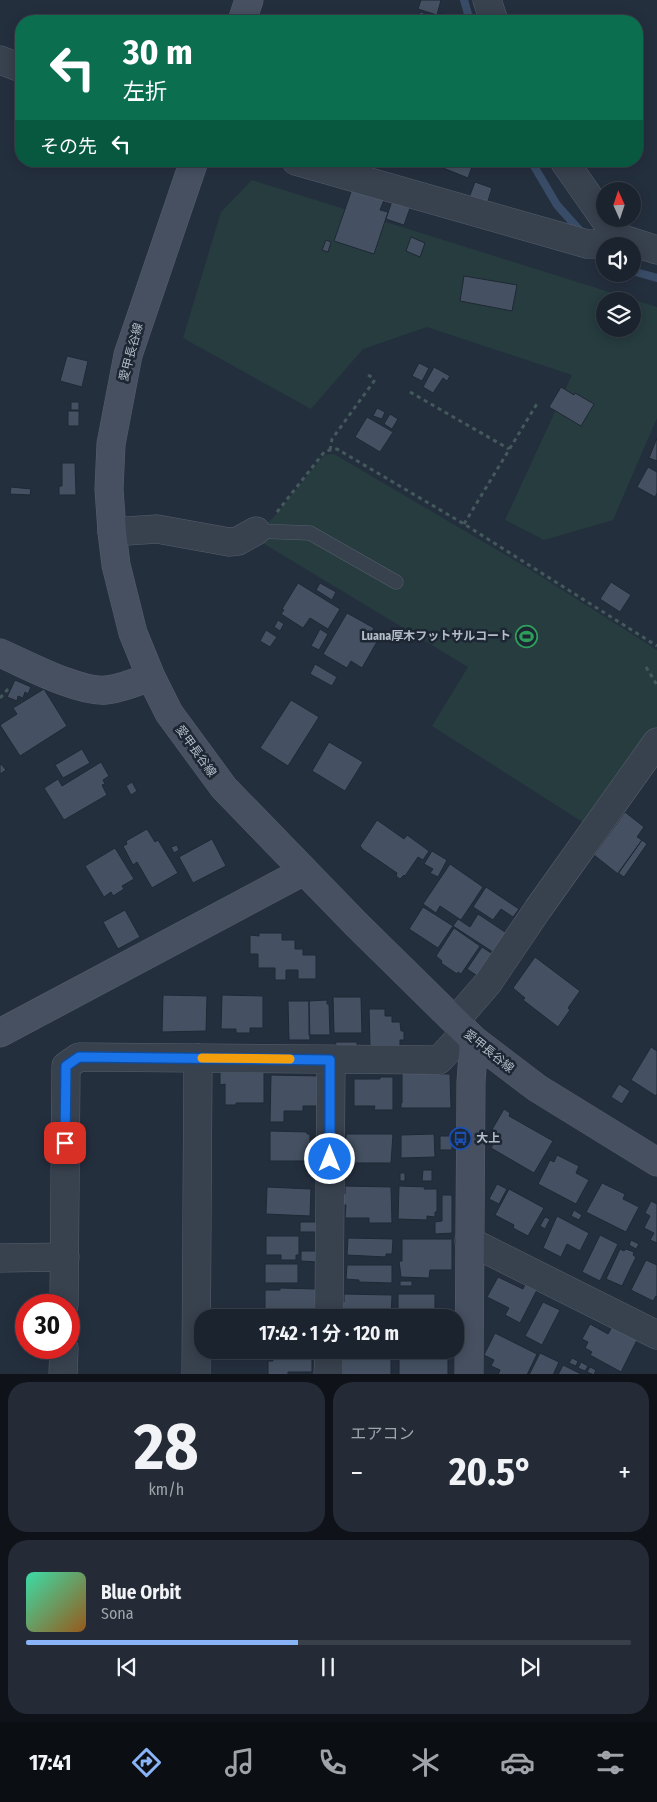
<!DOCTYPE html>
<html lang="ja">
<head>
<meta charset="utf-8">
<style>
	:root { --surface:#1b232e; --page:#242b36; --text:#f1f3f6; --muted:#a0a4aa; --line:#39404a; --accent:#8ab4f8 }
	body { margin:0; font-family:"Fira Sans Condensed","Noto Sans JP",sans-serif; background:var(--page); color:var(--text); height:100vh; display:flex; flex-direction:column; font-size:19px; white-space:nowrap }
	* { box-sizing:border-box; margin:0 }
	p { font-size:16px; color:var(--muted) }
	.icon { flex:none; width:28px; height:28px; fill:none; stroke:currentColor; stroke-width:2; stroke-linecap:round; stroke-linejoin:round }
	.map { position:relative; height:1374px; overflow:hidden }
	.details { display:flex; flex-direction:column; gap:8px; padding:8px; background:#0f1319; flex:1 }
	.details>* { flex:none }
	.banner { position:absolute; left:15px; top:15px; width:628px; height:152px; border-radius:20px; box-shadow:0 2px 12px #0003,0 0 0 1px var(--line); background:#0b6e4f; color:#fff; overflow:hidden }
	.needle { width:32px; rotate:357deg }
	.controls { position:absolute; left:596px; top:182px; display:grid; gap:10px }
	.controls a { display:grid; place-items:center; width:45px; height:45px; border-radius:50%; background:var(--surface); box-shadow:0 2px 12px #0003,0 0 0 1px var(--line); font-size:25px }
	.speed { position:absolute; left:15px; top:1294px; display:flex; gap:10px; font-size:25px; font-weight:700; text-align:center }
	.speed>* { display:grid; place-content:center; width:65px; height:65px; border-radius:50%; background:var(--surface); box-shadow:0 2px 12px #0003,0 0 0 1px var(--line); line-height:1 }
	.speed .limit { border:8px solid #d22; background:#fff; color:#111 }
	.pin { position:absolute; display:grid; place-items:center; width:42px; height:42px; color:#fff; margin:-21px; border-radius:10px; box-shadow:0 2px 8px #0006 }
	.me { position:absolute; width:55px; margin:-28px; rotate:0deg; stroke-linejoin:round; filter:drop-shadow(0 0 4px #0008) }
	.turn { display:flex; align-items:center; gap:18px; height:105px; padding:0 25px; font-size:22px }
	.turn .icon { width:65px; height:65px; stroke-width:2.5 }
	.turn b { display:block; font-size:35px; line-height:42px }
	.then { display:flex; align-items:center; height:48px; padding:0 25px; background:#0003; gap:10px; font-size:19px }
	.big { font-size:38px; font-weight:700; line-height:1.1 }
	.details .widget { flex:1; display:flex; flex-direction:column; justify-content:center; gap:8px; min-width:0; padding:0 18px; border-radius:20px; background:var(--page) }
	.details .dial { align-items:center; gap:0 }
	.dial b { font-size:65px; line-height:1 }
	.song { display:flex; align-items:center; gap:15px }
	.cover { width:60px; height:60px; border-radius:8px; background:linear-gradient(135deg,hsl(160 70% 55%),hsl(30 70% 35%)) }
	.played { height:5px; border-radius:2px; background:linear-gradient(90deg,var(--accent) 45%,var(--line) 45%) }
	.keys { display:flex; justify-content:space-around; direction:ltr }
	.heat { display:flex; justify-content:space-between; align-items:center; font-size:28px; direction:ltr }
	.details .tiles { flex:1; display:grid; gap:8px; grid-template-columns:1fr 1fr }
	.widget:last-child { grid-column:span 2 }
	.trip { position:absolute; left:194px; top:1309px; width:270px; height:50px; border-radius:20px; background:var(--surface); box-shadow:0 2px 12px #0003,0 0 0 1px var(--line); font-weight:700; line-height:50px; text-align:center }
	.tabs { display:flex; height:80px; justify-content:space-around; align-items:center; background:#0b0e12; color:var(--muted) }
	.tabs .icon { width:35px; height:35px }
	.tabs .current { color:var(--accent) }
	.tabs b { font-size:22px; color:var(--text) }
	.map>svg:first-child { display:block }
	.green { fill:#263c3f; fill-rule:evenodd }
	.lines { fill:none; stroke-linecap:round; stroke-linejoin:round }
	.stream { stroke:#394c67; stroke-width:8 }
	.building { fill:#455162; stroke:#1f2835 }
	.lane-casing { stroke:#565f6c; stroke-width:15 }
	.street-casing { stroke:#565f6c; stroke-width:29 }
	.secondary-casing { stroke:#565f6c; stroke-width:29 }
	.path { stroke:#44595c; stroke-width:3; stroke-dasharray:4 4; stroke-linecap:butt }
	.lane { stroke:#38414e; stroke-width:14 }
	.street { stroke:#38414e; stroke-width:28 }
	.secondary { stroke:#465061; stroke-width:28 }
	.route-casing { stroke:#114b97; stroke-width:12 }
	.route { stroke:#1a73e8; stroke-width:9 }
	.slow { stroke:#f59e0b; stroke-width:9 }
	.labels { text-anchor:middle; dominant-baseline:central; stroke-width:5; stroke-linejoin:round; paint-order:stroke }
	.street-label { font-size:12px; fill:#b4bcc9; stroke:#1d2633 }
	.poi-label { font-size:12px; font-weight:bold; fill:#b4bcc9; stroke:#1d2633; text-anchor:end }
</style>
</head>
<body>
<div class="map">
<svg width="657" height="1375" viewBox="0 0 657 1375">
	<rect width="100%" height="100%" fill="#242f3e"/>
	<path class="green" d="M252,180L657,307V418L613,520L544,540L505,520L572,375L427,327L363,349L311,409L183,338L221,212ZM605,301H632V329H605Z
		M334,454L526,567L657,650V730L584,823L432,726L468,667L266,545L253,534L273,518L324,455Z"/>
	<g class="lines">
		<path class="stream" d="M464,0L470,21
			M531,161L557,205L583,234
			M632,271L657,278"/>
	</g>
	<path class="building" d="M421,0H441L437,15L418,9Z
		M420,12L439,18L440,13L451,17L449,21H417Z
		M440,161H474L468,178L438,166Z
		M475,182L492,188L487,204L469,198Z
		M352,189L384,200L380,210L388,212L374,254L334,241Z
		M392,201L410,208L404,225L386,219Z
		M411,237L425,243L420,257L406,251Z
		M326,240L331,242L328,252L322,250Z
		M464,276L517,285L512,311L460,301Z
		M67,356L88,361L82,387L60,381Z
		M419,363L429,368L422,381L412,376Z
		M434,367L450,376L447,381L443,378L433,393L423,387Z
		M561,387L574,395L575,393L594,404L581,426L549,407Z
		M71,402H79V410H71Z
		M377,408L385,412L382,419L373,416Z
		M68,411H79V426H68Z
		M390,414L398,419L392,429L384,424Z
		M367,417L393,432L380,452L355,437Z
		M657,438V461L649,458Z
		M62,463H75L76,495H59V486H62Z
		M648,467L657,472V493L655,497L637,487Z
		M11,487L31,489L30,495L10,494Z
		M611,582L631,595L620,612L600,599Z
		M298,583L340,609L328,629L310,618L303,628L281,614L284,610L282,609Z
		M320,583L336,592L332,600L316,590Z
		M347,613L374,628L370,635L378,640L362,668L351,661L347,668L323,654Z
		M278,620L284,624L280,631L274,627Z
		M320,629L328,634L319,650L311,646Z
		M266,630L277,637L270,647L260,641Z
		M315,664L337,677L332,686L310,674Z
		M15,680L31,687L28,694L25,692L23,698L18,696L17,701L7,697Z
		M44,689L67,726L20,756L0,725L17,714L13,708Z
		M291,700L319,717L288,766L260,748Z
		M329,742L363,762L345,791L312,771Z
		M82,749L90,763L63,778L55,765Z
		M101,762L109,776L103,780L105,784L102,785L107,795L64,820L44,788L58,779L62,786Z
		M1,764L6,770L0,774V765Z
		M132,782L137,791L131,795L126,786Z
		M625,812L644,827L637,837L642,840L618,874L594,855Z
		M377,820L404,839L407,835L429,851L423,860L418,857L405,876L404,875L400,879L396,876L397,873L362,849V848L360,846Z
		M147,829L155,842L158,840L178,873L152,888L137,862L133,865L123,846L127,844L126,841Z
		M212,839L226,866L193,883L179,857Z
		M642,840L647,844L624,877L618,873Z
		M177,845L179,850L174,853L171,847Z
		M115,848L134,879L122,886L124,889L113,896L111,892L104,897L85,866Z
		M432,851L447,860L438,877L430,873L433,869L424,864Z
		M450,864L483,887L461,920L440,906L436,913L423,904Z
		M486,887L519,909L513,917L501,909L493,920L473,907Z
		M423,907L453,926L438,948L409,929Z
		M125,910L140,937L118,949L103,922Z
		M478,914L508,934L496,954L453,926L458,919L470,927Z
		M454,928L480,946L461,974L458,972L457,974L441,963L442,961L436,956Z
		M259,933H282V940H295V949H303V955H316V979H298V970H286V980H275V968H258V954H250V935L259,936Z
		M482,947L494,955L479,977L467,969Z
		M535,957L580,991L568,1008L570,1010L558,1027L523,1000L525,998L513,988Z
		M163,995L207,996L206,1031L162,1032Z
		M222,995L263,996V1028H250V1033H236V1029H221Z
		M333,997H361L362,1033H334Z
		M327,1000V1004H329L330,1035H309V1001Z
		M288,1001H309L310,1040H289Z
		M369,1009H385V1016H392V1022H400L401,1031H404V1040H400V1046L370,1047Z
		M336,1042H357V1050L335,1049Z
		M651,1047L657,1051V1094L656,1096L631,1080Z
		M220,1072H264V1103H236V1105H225V1084L220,1085Z
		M402,1073L450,1074L451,1108H401V1103H402Z
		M271,1075L319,1076V1106H303V1111H284V1122H270Z
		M380,1077H393V1110H374L375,1106H354V1079H380Z
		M619,1084L630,1091L622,1104L611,1097Z
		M504,1109L510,1113L509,1116L553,1141L534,1173L491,1148L497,1137L490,1133Z
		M270,1131L307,1132V1134H310V1152H306V1161H270Z
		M346,1134H393L391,1163H345L343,1137L346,1138Z
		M434,1134L435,1157L401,1158V1135Z
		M440,1136H452V1150H440Z
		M557,1155L579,1166L576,1173L589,1180L576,1204L538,1184L550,1160L554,1162Z
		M423,1170H432V1181H422Z
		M400,1173H405V1181H400Z
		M602,1183L625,1194L623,1199L639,1207L626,1232L586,1212Z
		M497,1184L507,1189L499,1204L489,1199Z
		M345,1186L391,1187L392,1223H369V1218H345L346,1205H341V1193L345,1194Z
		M399,1186L425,1187L424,1189H437V1212H435V1217L427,1216V1220L398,1219Z
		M267,1187L311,1189L310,1216L266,1214Z
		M509,1189L544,1208L528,1236L513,1228L514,1225L495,1215Z
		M442,1195H452V1233L435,1234V1222L442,1221Z
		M651,1201L657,1204V1243L650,1240L654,1233L644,1228L650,1216L645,1213Z
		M574,1210L582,1215L579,1220L571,1216Z
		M557,1216L589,1233L580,1251L567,1244L561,1257L543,1248Z
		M545,1217L550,1219L545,1229L540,1226Z
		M300,1222H319V1232H300Z
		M600,1235L618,1244L600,1281L582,1272Z
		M266,1236H299V1255H296V1260H281V1255H266Z
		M348,1238L393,1239L392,1254H386V1257L347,1255Z
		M402,1239H452V1270H430L429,1278L401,1277L399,1261H402Z
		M631,1240L639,1244L636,1249L629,1245Z
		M620,1249L624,1251L626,1249L634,1252L633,1255L636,1257L622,1286L606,1279Z
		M301,1251H319L318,1262L301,1261Z
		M646,1260L657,1265V1297L656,1296L653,1301L631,1290Z
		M265,1264H298V1283H265Z
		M347,1265H392V1283L359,1282V1280L346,1279Z
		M498,1277L523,1289L526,1282L538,1288L520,1323L505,1315L509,1308L487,1297Z
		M400,1281H412V1286H400Z
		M280,1288L316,1289L315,1318H265V1290H280Z
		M344,1294L392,1295L391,1318H344V1313H341L342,1302H344Z
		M398,1294H435V1318H398Z
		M543,1302L560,1310L542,1345L525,1336Z
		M590,1324L608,1334L612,1327L637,1340L621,1372L590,1355L592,1352L585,1348L588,1342L582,1339Z
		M495,1333L537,1354L527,1375H498L500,1370L491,1366L494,1360L484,1355Z
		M273,1350H312V1372H288V1375H268V1361H273Z
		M341,1350H391V1375H342Z
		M399,1350H448V1375H399Z
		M540,1353L559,1362L553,1375H529Z
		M572,1358L578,1361L576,1366L569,1363Z
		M581,1362L588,1366L585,1371L578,1368Z
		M563,1365L581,1374L580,1375H558Z
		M590,1367L596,1370L594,1375L587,1372Z"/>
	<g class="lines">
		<defs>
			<path id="lane" d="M256,531L310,533L396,582"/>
			<path id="street" d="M487,0L494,21
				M0,60L21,68
				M296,161L587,244H598L617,237
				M564,161L617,237L657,250
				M112,532L157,529L229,542L238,541L256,531
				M455,1021L488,983L538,909L657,742
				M469,1241L657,1335
				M0,1258L65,1257
				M64,1305L66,1066L79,1057L439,1060L465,1032
				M329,1318L331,1060
				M63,1375L64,1348
				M196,1375L198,1058
				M328,1375L329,1350"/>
			<path id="secondary" d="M242,21L249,0
				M194,161L128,355L111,444L109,489L112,532L116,565L133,633L151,677L169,713L224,788L357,925L474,1040L537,1088L657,1162
				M0,653C26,664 79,693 106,690C120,689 138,681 151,677
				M0,1033L304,871
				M469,1375L471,1082L474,1040"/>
		</defs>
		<use href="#lane" class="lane-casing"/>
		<use href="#street" class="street-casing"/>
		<use href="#secondary" class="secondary-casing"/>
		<path class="path" d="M368,375L375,379
			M410,392L509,449
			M330,450L332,439L377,377
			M277,512L325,451L337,449L464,524L657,646
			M464,524L538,402
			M646,667L657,685
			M0,698L10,687"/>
		<use href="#lane" class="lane"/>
		<use href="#street" class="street"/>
		<use href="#secondary" class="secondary"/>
	</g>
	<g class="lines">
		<defs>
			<path id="route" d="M65,1143L66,1066L79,1057L330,1060V1159"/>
		</defs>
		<use href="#route" class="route-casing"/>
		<use href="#route" class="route"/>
		<path class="slow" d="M202,1058L290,1059"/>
	</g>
	<defs>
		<symbol id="stadium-ring" viewBox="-11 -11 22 22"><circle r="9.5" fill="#1d2633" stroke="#2e9e5b" stroke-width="1.5"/><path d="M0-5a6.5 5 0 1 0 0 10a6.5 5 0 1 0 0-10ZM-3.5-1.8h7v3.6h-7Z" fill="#2e9e5b"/></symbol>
		<symbol id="bus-ring" viewBox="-11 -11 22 22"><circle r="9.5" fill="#1d2633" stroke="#1a4fb4" stroke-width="1.5"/><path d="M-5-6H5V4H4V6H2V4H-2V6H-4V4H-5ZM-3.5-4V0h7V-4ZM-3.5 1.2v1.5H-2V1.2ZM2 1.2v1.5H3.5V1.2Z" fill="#1a4fb4"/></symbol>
	</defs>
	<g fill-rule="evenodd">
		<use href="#stadium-ring" x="514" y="624" width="25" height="25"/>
		<use href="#bus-ring" x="448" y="1126" width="25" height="25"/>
	</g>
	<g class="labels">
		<g class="street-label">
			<text transform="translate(131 352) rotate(-75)">愛甲長谷線</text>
			<text transform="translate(196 751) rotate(54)">愛甲長谷線</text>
			<text transform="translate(489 1051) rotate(39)">愛甲長谷線</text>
		</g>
		<g class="poi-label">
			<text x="511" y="636">Luana厚木フットサルコート</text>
			<text x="476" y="1138" text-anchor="start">大上</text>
		</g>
	</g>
</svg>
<div class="controls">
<a><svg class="needle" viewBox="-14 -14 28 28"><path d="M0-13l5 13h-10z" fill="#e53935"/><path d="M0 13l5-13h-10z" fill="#a0a4aa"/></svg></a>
<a><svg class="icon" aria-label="sound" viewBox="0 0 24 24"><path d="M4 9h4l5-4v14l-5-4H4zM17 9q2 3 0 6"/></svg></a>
<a><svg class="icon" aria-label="layers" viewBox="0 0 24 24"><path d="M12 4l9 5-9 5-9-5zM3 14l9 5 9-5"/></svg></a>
</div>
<div class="speed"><div class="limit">30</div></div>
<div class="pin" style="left:65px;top:1143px;background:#d93025"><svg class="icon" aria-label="arrive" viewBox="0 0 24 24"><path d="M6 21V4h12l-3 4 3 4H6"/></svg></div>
<svg class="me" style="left:330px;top:1159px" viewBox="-20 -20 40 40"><circle r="17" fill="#1a73e8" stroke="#fff" stroke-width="3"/><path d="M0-11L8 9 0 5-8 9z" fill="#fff"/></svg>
<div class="trip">17:42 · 1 分 · 120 m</div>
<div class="banner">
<div class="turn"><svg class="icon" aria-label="left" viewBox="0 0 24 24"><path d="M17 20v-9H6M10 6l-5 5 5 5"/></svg><div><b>30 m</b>左折</div></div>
<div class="then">その先<svg class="icon" aria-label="left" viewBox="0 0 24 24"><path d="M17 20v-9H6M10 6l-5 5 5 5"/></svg></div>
</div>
</div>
<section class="details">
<div class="tiles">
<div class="widget dial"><b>28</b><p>km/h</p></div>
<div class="widget"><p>エアコン</p>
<div class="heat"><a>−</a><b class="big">20.5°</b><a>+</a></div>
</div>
<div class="widget">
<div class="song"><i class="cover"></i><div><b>Blue Orbit</b><p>Sona</p></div></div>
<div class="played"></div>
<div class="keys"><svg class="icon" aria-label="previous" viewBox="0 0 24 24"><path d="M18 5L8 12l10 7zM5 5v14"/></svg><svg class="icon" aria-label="pause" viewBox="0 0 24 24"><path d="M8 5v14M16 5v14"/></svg><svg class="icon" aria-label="next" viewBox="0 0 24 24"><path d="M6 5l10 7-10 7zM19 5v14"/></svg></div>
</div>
</div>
</section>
<nav class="tabs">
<b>17:41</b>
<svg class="icon current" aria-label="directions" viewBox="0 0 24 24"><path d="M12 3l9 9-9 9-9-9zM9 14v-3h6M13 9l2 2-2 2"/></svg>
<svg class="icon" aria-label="music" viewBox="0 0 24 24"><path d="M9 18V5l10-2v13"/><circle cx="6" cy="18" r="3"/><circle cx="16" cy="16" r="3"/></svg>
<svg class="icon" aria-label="phone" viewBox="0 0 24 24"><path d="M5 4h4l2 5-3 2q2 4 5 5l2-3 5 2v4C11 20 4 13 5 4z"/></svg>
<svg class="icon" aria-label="climate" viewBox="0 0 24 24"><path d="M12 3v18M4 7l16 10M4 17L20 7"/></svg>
<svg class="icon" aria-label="car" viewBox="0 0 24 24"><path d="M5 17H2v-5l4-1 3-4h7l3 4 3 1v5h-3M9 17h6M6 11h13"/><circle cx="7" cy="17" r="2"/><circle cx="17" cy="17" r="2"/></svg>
<svg class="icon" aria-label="filters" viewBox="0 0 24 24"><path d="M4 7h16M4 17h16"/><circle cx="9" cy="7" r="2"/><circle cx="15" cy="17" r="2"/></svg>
</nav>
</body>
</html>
